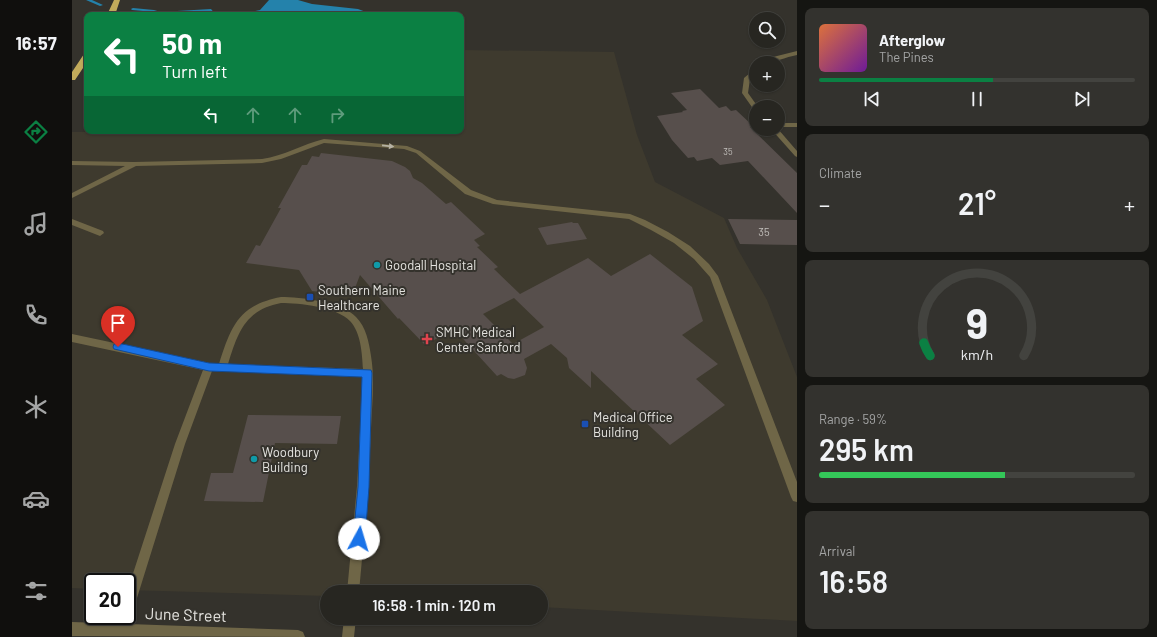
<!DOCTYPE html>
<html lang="en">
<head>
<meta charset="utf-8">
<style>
	:root { --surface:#272621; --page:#33322e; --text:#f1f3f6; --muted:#a4a5a5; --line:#43433f; --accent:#0b8043 }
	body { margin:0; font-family:Barlow,sans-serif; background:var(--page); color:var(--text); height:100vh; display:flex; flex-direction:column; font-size:15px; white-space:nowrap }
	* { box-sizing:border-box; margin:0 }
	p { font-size:13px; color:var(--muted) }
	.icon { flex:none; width:22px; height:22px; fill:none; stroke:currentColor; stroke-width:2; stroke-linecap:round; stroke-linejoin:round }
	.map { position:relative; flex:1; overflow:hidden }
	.side { display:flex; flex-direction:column; gap:8px; padding:8px; background:#151512; width:360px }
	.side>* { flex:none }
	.banner { position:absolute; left:12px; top:12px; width:380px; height:122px; border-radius:8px; box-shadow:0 1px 3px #0004,0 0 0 1px var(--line); background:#0b8043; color:#fff; overflow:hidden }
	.controls { position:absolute; left:677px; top:12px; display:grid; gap:8px }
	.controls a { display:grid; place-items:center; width:36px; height:36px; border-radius:50%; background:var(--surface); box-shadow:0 1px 3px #0004,0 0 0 1px var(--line); font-size:20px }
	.speed { position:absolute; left:12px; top:573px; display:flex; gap:8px; font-size:20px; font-weight:700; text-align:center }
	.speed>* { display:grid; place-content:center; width:52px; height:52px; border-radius:50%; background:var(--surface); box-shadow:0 1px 3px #0004,0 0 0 1px var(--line); line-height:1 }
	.speed .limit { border:2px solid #111; border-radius:6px; background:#fff; color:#111 }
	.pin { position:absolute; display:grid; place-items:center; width:34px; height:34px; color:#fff; margin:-41px -17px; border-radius:50% 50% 50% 0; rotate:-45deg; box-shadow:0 0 4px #0007 }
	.pin .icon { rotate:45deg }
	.me { position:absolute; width:44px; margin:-22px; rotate:6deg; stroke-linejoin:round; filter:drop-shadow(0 0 3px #0008) }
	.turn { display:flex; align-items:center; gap:14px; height:84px; padding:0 12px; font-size:18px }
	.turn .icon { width:52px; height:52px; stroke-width:2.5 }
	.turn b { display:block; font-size:28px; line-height:34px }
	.lanes { display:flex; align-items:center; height:38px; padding:0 12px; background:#0003; justify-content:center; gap:20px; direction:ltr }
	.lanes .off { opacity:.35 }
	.big { font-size:30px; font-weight:600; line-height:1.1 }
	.side .widget { flex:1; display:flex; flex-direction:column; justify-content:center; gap:6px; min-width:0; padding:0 14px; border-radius:8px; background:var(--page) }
	.side .dial { align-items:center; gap:0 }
	.dial svg { height:104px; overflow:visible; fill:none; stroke:var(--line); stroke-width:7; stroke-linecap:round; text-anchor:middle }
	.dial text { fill:var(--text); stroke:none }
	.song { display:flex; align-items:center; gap:12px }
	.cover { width:48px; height:48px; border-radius:6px; background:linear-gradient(135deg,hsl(20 70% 55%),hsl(280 70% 35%)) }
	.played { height:4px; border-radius:2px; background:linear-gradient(90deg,var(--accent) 55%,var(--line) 55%) }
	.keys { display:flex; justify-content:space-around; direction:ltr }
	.heat { display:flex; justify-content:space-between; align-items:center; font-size:22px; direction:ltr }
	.charge { height:6px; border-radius:3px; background:linear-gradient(90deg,#34c759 59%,var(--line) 0) }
	.trip { position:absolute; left:248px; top:585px; width:228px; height:40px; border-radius:20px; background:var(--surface); box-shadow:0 1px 3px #0004,0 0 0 1px var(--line); font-weight:600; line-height:40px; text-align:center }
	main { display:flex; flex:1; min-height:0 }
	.tabs { display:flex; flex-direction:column; width:72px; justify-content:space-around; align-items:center; background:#100f0d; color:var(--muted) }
	.tabs .icon { width:28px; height:28px }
	.tabs .current { color:var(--accent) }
	.tabs b { font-size:18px; color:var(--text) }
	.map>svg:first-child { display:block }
	.built { fill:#3e3a2e }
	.water { fill:#2482ab }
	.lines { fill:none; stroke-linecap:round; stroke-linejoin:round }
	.stream { fill:#2482ab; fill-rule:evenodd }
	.building { fill:#574f4c; fill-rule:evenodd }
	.lane { fill:#6f6647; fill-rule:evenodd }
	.street { fill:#6f6647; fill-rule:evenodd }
	.highway { fill:#c2ab5b; fill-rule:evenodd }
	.oneway { fill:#b6b2a3 }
	.route { fill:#1a73e8; stroke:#114b97 }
	.culture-dot { fill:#0f9aa8; stroke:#34322c; stroke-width:1.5 }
	.transit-dot { fill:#1a4fb4; stroke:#34322c; stroke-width:1.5 }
	.health-dot { fill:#e0444e; stroke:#34322c; stroke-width:1.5 }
	.labels { text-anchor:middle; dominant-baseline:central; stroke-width:4; stroke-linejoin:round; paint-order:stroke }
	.far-number-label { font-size:9px; fill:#c2bfbb }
	.number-label { font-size:11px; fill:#c2bfbb }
	.poi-label { font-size:13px; fill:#e5e4e0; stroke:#34322c; text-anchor:start }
	.near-street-label { font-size:16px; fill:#e5e4e0; stroke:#34322c }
</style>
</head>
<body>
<main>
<nav class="tabs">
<b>16:57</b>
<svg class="icon current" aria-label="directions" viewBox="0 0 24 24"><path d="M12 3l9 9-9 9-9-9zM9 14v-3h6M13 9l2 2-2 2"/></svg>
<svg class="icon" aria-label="music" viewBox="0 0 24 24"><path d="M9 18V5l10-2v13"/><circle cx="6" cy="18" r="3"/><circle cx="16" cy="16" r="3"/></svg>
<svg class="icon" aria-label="phone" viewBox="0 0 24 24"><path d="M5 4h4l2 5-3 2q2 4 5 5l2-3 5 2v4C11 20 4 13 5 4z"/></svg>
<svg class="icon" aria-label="climate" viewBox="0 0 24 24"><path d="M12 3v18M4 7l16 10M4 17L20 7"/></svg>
<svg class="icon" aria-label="car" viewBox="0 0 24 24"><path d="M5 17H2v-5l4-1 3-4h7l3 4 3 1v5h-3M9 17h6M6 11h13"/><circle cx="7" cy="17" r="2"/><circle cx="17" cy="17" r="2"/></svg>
<svg class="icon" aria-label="filters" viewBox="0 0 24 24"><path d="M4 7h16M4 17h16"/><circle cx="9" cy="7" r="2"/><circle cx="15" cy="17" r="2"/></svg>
</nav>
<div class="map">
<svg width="725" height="637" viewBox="0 0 725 637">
	<rect width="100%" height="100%" fill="#34322c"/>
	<path class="built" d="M389,50L542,52L565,135L583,182L652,218L665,248L695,300L725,377V621L469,607V592H255V596L55,590V582H21V589L0,588V132L389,131Z"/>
	<path class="water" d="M197,0H226L240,4L286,9L294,12L289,15H162L188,10Z
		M139,9L144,15H92L105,11Z"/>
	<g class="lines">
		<path class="stream" d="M14,0H20L31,5L28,6Z
			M61,8L82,10L95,14L92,15L82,12L60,10L59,9Z"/>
	</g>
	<path class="building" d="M628,89L647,108L654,106L659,111L664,110L681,126L678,127L725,173V213L676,161L648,165L640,158L625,161L622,157L616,158L600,140L585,116L611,112L610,111L615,110L599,93Z
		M249,153L320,161L333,167L338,171L341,178L350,183L374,204L379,202L413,234L402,240L408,246L405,247L426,267L422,269L448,294L516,258L539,276L578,254L620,287L631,321L610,335L646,364L624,379L653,405L598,445L519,371V388L497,368L495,358L479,344L452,359L455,368L453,375L442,379L436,378L429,374L425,376L382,329L353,345L327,318L326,319L288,275L280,296L240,291L227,270L174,263L184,245L188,246L209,208H206L230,165H235L240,156L247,157ZM442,298L472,327L441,344L411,314Z
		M656,219L725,220V245L668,244Z
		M500,222L501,223H506L515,239L475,245L466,228Z
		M176,415L269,416L265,444L203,443L191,502L132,501L139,473H161Z"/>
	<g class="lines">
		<path class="lane" d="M725,51V55C714,57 701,63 691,63L701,57Z
			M684,68V73L678,79L676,93L686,107H684V111L682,110L670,93L672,78Z
			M706,123H725V127H706Z
			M699,129H706L725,151V157L723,156Z
			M252,139L335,146L348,151L399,190L425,200L558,214L573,220L596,232L618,246L637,264L646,276L725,482V502L721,501L719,497L638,277L622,259L602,243L579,230L557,219L421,204L393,194L344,153L332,149L252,143L209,159L190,163L64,166L0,198V193L53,166L0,165V161L62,162L190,159C212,156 231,144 252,139Z
			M0,219L31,231L32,233L28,236L0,225Z
			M209,297C228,297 270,302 284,317C294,327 297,342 299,356C303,380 300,404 299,428C297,483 292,538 287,592H275L285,486L291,377L140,371L113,444L55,630L54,635L49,636L44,635L43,630L48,616H55V592L103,444L131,370L0,342V334L137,363L147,364C159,326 167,305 209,297ZM209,303C227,303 265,307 278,321C289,333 290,353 291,369L156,364C166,332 173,310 209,303Z
			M272,618H284L282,637H270Z"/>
		<path class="street" d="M0,622L226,630L231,632L233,637L0,636Z"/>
		<path class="highway" d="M42,0H48L43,15H35Z
			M12,54H15V62L3,80H0V72Z"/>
	</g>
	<defs><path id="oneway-solid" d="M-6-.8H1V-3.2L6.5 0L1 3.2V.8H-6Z"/></defs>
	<use class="oneway" href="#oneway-solid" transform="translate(316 146) rotate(6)"/>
	<path class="route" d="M46,343L137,363L299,370L300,373L297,487L293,539L291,543L287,545L283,543L281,539L286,487L290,377L137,371L42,349L41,347L42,344Z"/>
	<g class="culture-dot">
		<circle cx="305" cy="265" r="4"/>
		<circle cx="182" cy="459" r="4"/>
	</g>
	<g class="transit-dot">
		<rect x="234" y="293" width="8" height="8" rx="2"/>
		<rect x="509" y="420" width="8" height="8" rx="2"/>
	</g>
	<path class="health-dot" d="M353 333h4v4h4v4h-4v4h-4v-4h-4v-4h4z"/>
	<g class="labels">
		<g class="far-number-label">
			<text x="656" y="151">35</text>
		</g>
		<g class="number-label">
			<text x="692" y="231">35</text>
		</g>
		<g class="poi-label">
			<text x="313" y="265">Goodall Hospital</text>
			<text x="246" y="290">Southern Maine<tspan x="246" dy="15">Healthcare</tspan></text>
			<text x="364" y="332">SMHC Medical<tspan x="364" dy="15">Center Sanford</tspan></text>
			<text x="521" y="417">Medical Office<tspan x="521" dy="15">Building</tspan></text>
			<text x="190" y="452">Woodbury<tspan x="190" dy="15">Building</tspan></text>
		</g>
		<g class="near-street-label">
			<text transform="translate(114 614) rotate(2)">June Street</text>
		</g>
	</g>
</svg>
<div class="controls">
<a><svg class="icon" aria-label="search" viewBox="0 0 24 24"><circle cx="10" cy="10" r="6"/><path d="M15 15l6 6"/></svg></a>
<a>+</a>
<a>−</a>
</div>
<div class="speed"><div class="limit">20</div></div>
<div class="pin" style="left:46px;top:347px;background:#d93025"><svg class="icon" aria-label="arrive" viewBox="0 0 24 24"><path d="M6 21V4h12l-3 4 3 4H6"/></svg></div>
<svg class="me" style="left:287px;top:539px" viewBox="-20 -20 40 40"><circle r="19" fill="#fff"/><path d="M0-13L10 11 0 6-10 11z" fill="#1a73e8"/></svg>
<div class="trip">16:58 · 1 min · 120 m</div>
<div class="banner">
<div class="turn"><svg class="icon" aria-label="left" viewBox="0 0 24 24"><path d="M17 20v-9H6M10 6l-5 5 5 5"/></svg><div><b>50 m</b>Turn left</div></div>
<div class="lanes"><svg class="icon" aria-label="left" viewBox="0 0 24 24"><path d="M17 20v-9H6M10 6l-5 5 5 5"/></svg><svg class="icon off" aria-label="ahead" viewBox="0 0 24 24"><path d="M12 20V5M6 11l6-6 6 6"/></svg><svg class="icon off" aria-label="ahead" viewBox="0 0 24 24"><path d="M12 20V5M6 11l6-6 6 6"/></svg><svg class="icon off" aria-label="right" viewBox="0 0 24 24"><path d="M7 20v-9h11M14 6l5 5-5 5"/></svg></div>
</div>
</div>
<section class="side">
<div class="widget">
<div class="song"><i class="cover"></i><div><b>Afterglow</b><p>The Pines</p></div></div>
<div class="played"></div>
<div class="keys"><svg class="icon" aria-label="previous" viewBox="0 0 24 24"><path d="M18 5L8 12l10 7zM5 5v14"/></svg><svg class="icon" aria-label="pause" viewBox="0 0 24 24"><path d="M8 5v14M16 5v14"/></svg><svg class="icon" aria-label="next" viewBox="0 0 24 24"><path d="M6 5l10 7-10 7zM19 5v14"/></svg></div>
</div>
<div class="widget"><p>Climate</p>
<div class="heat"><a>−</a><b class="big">21°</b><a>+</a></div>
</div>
<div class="widget dial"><svg viewBox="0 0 100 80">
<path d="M14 69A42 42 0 1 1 86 69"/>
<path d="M14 69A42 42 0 0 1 9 59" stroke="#0b8043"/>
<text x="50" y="56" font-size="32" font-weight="700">9</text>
<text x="50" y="72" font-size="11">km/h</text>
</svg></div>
<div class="widget"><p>Range · 59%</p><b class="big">295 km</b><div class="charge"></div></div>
<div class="widget"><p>Arrival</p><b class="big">16:58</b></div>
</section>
</main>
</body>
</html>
